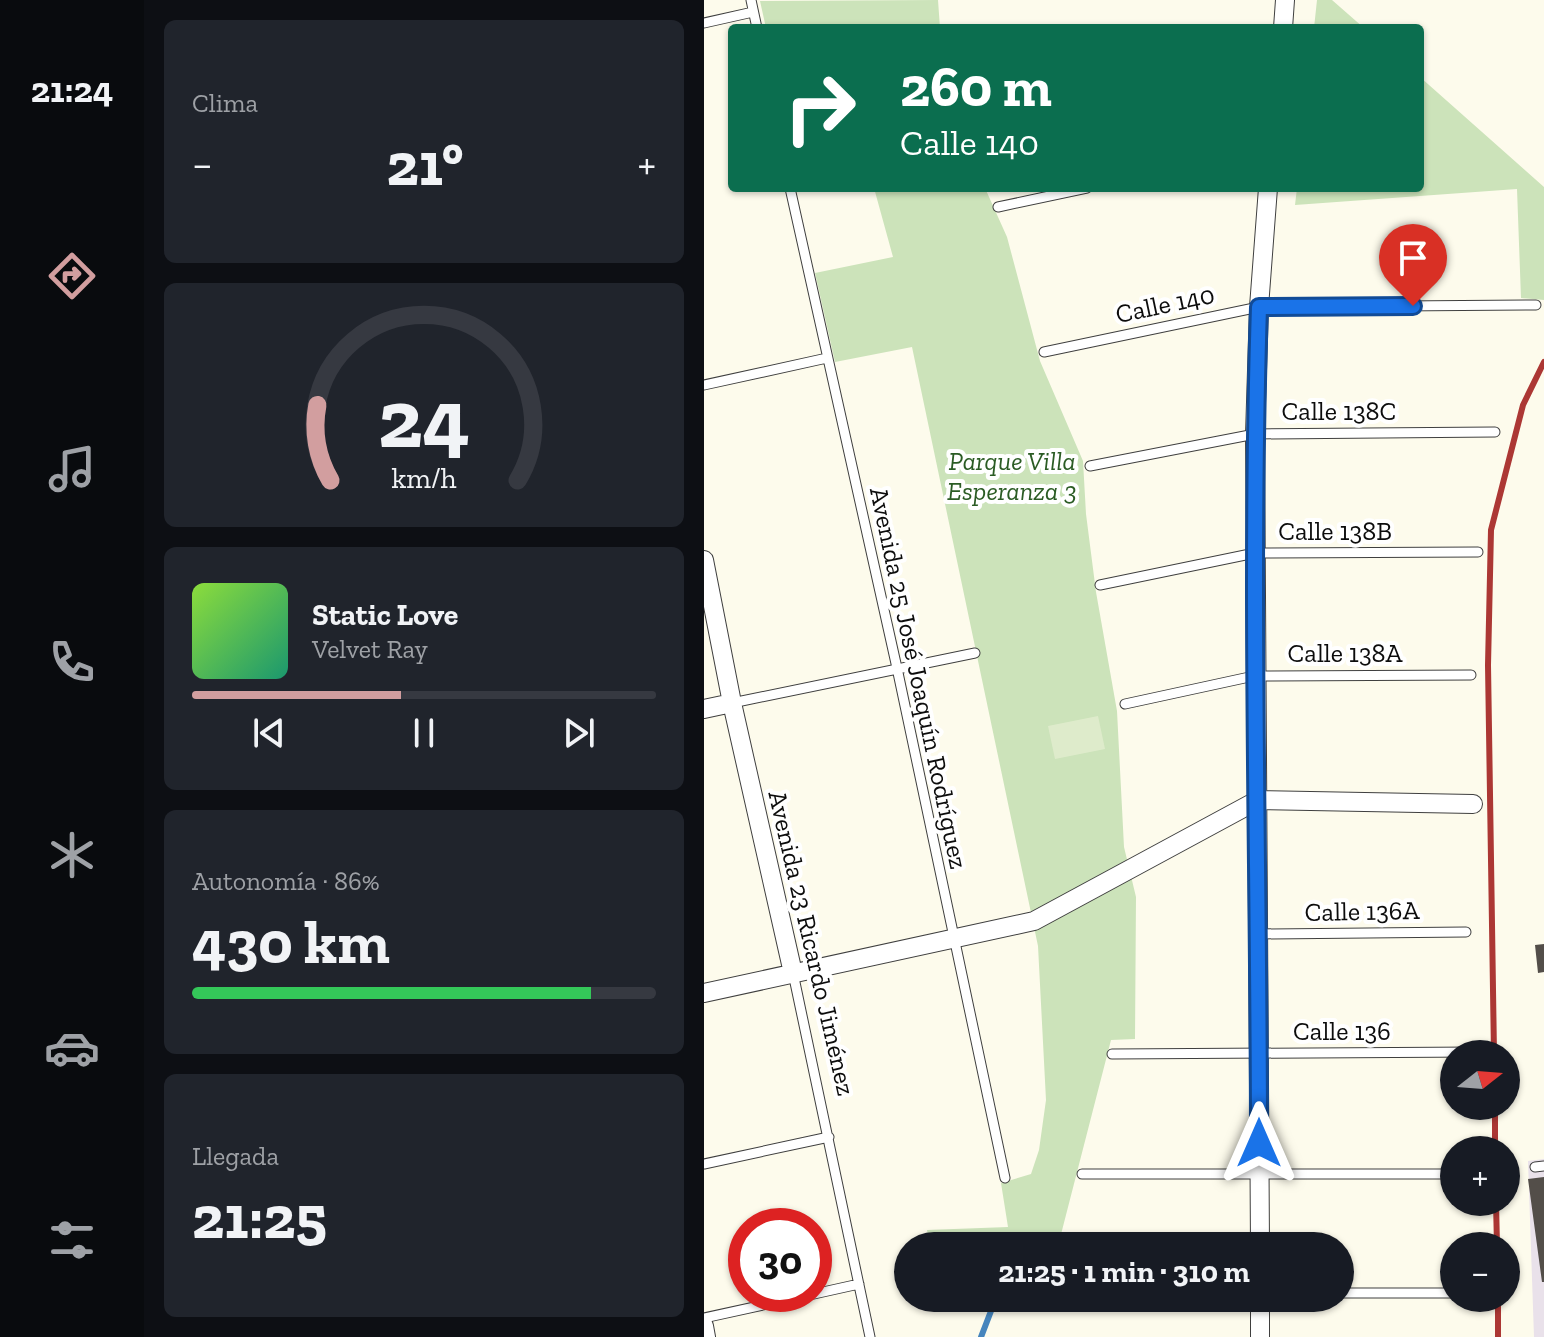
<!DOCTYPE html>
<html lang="es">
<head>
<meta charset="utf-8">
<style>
	:root { --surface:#171b24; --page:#20242c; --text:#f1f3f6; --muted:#9ea1a6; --line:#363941; --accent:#d29e9f }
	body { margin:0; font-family:"Zilla Slab",serif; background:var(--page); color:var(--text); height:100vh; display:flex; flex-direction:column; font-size:30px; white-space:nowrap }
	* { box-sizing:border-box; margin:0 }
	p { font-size:26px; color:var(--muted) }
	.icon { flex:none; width:44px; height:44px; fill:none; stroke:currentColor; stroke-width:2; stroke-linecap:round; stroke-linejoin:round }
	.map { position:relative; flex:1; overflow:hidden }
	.drawer { display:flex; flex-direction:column; gap:20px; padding:20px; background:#0d0f14; width:560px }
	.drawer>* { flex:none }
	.top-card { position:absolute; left:24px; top:24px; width:696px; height:168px; border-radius:8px; box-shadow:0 2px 6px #0004; background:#0b6e4f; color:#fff; overflow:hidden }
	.needle { width:52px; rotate:73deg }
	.controls { position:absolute; left:736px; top:1040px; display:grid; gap:16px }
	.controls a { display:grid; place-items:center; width:80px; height:80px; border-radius:50%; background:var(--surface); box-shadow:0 2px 6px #0004; font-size:40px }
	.speed { position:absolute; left:24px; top:1208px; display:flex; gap:16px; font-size:40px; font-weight:700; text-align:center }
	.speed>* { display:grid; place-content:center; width:104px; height:104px; border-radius:50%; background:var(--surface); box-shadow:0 2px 6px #0004; line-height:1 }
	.speed .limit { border:12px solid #d22; background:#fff; color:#111 }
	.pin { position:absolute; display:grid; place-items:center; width:68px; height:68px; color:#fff; margin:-82px -34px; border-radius:50% 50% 50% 0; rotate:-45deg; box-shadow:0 0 8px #0007 }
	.pin .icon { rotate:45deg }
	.me { position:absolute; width:88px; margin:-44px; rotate:0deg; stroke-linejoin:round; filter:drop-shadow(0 0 6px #0008) }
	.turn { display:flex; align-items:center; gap:28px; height:168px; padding:0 40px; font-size:36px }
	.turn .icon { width:104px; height:104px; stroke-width:2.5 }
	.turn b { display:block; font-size:56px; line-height:68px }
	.big { font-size:60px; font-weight:700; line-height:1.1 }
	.drawer .widget { flex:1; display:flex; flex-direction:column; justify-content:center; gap:12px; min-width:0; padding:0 28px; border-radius:12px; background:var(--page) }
	.drawer .dial { align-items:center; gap:0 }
	.dial svg { height:208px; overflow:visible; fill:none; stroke:var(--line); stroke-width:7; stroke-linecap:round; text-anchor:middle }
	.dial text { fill:var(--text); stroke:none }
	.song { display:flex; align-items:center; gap:24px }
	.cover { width:96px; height:96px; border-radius:12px; background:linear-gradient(135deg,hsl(90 70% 55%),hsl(160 70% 35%)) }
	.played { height:8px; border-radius:4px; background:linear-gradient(90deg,var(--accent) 45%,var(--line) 45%) }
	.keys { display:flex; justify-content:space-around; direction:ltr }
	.heat { display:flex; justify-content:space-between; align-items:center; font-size:44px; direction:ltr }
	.charge { height:12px; border-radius:6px; background:linear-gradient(90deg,#34c759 86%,var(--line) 0) }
	.trip { position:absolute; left:190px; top:1232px; width:460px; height:80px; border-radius:40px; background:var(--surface); box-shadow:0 2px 6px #0004; font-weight:700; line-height:80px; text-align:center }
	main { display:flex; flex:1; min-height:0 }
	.dock { display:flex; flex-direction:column; width:144px; justify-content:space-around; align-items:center; background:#090b0e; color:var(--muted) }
	.dock .icon { width:56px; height:56px }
	.dock .active { color:var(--accent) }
	.dock b { font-size:36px; color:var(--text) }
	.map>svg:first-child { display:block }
	.industrial { fill:#e9e1ea }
	.green { fill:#cce3ba }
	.pitch { fill:#deebcb }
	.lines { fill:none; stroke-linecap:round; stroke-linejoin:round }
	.stream { stroke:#4685bd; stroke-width:6 }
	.building { fill:#534e49 }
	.service-casing { stroke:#3f3f3f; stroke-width:11 }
	.minor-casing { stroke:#3f3f3f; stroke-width:20 }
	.service { stroke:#fff; stroke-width:9 }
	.minor { stroke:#fff; stroke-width:18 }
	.rail { stroke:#ac3734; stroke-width:6 }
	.route-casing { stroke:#114b97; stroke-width:20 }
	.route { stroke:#1a73e8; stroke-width:14 }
	.labels { text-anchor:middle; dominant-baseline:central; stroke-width:8; stroke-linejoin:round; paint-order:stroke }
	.street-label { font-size:26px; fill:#0c0c0c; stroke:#fff }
	.park-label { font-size:26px; font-style:italic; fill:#2b5c24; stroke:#fff }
</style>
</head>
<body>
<main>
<nav class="dock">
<b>21:24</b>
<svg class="icon active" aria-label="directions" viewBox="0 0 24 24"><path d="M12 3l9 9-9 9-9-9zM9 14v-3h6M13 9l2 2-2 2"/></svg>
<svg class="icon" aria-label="music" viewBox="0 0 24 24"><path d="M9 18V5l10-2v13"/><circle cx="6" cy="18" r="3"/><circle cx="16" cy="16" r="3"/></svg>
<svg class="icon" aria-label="phone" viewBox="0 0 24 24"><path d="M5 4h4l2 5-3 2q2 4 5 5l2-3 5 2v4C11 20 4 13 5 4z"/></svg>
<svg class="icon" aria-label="climate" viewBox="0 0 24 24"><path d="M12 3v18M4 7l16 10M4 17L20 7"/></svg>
<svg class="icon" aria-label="car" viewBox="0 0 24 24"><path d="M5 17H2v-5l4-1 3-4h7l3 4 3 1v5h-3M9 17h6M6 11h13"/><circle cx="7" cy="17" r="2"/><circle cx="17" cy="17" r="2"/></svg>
<svg class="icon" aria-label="filters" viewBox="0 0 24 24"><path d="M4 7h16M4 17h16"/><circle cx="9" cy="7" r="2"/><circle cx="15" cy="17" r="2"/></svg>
</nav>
<section class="drawer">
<div class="widget"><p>Clima</p>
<div class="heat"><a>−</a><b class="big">21°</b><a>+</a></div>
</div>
<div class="widget dial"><svg viewBox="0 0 100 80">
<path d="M14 69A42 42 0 1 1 86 69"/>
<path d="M14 69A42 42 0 0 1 9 40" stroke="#d29e9f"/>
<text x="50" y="56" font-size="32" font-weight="700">24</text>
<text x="50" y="72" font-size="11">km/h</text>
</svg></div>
<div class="widget">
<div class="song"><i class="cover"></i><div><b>Static Love</b><p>Velvet Ray</p></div></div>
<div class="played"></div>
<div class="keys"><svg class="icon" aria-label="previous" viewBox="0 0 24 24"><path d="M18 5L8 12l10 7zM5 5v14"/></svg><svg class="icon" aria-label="pause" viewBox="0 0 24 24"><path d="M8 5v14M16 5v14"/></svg><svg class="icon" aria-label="next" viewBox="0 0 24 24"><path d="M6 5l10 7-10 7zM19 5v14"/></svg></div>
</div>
<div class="widget"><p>Autonomía · 86%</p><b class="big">430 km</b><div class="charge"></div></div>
<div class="widget"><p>Llegada</p><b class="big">21:25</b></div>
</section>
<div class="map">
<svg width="840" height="1337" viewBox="0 0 840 1337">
	<rect width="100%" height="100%" fill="#fdfbec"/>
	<path class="industrial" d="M840,1159V1337H830L824,1161Z"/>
	<path class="green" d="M234,0L236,28H62L56,1Z
		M613,0H628L660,28H610Z
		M716,77L840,187V300L817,298L813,189L591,205L593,188H716Z
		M170,188H281L303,237L336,361L379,461L382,514L392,592L413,711L420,847L432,897L431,1039L407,1040L354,1246H226L223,1230L304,1227L297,1183L327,1174L335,1150L342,1100L334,946L208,347L131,362L111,273L189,257Z"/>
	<path class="pitch" d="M394,716L401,749L351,759L344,726Z"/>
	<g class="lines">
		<path class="stream" d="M277,1337L292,1298"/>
	</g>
	<path class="building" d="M840,944V972L834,973L831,945Z
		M840,1177V1282H838L824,1179Z"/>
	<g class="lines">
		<defs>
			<path id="service" d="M47,0L53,28
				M0,23L49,12
				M86,188L193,668L301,1178
				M294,207L383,188
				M340,352L555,307L832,305
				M0,385L123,358
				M386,466L551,434L791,432
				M396,585L551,553L774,552
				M28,703L271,653
				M421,704L550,676L767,675
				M555,934L762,932
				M89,973L166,1337
				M408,1054L773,1052
				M0,1164L125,1137
				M831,1167L840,1166
				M378,1174H750
				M636,1293H750
				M110,1294L155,1284
				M0,1318L109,1294"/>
			<path id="minor" d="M579,28L581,0
				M0,560L28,703L89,973
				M0,709L28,703
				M0,993L330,921L554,800L769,804
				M556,1246L551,434L555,307L564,188
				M0,1326L2,1337
				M556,1337V1298"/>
		</defs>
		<use href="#service" class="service-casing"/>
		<use href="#minor" class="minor-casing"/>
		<use href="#service" class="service"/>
		<use href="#minor" class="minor"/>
		<path class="rail" d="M790,1054L784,665L787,530L819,405L840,362
			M791,1106V1150
			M792,1202L793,1246
			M794,1298V1337"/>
	</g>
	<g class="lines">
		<defs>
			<path id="route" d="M555,1143C555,864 546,586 555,307L709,306"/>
		</defs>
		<use href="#route" class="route-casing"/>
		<use href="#route" class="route"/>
	</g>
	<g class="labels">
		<g class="street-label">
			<text transform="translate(461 304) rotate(-12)">Calle 140</text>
			<text x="635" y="411">Calle 138C</text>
			<text x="631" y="531">Calle 138B</text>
			<text x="641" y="653">Calle 138A</text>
			<text transform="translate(215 678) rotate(78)">Avenida 25 José Joaquín Rodríguez</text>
			<text transform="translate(658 911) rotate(-1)">Calle 136A</text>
			<text transform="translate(108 943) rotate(77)">Avenida 23 Ricardo Jiménez</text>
			<text x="638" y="1031">Calle 136</text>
		</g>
		<g class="park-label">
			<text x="308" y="461">Parque Villa<tspan x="308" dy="30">Esperanza 3</tspan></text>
		</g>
	</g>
</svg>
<div class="controls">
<a><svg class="needle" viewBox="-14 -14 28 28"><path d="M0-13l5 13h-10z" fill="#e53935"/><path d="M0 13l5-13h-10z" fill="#9ea1a6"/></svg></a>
<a>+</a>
<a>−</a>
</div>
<div class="speed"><div class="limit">30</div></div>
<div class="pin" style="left:709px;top:306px;background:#d93025"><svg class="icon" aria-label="arrive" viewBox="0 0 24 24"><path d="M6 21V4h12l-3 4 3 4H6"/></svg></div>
<svg class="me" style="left:555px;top:1143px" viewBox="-20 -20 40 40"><path d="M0-17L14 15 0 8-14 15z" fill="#1a73e8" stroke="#fff" stroke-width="4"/></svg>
<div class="trip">21:25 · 1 min · 310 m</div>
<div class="top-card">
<div class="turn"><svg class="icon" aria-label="right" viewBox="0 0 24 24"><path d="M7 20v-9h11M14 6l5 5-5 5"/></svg><div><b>260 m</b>Calle 140</div></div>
</div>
</div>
</main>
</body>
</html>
